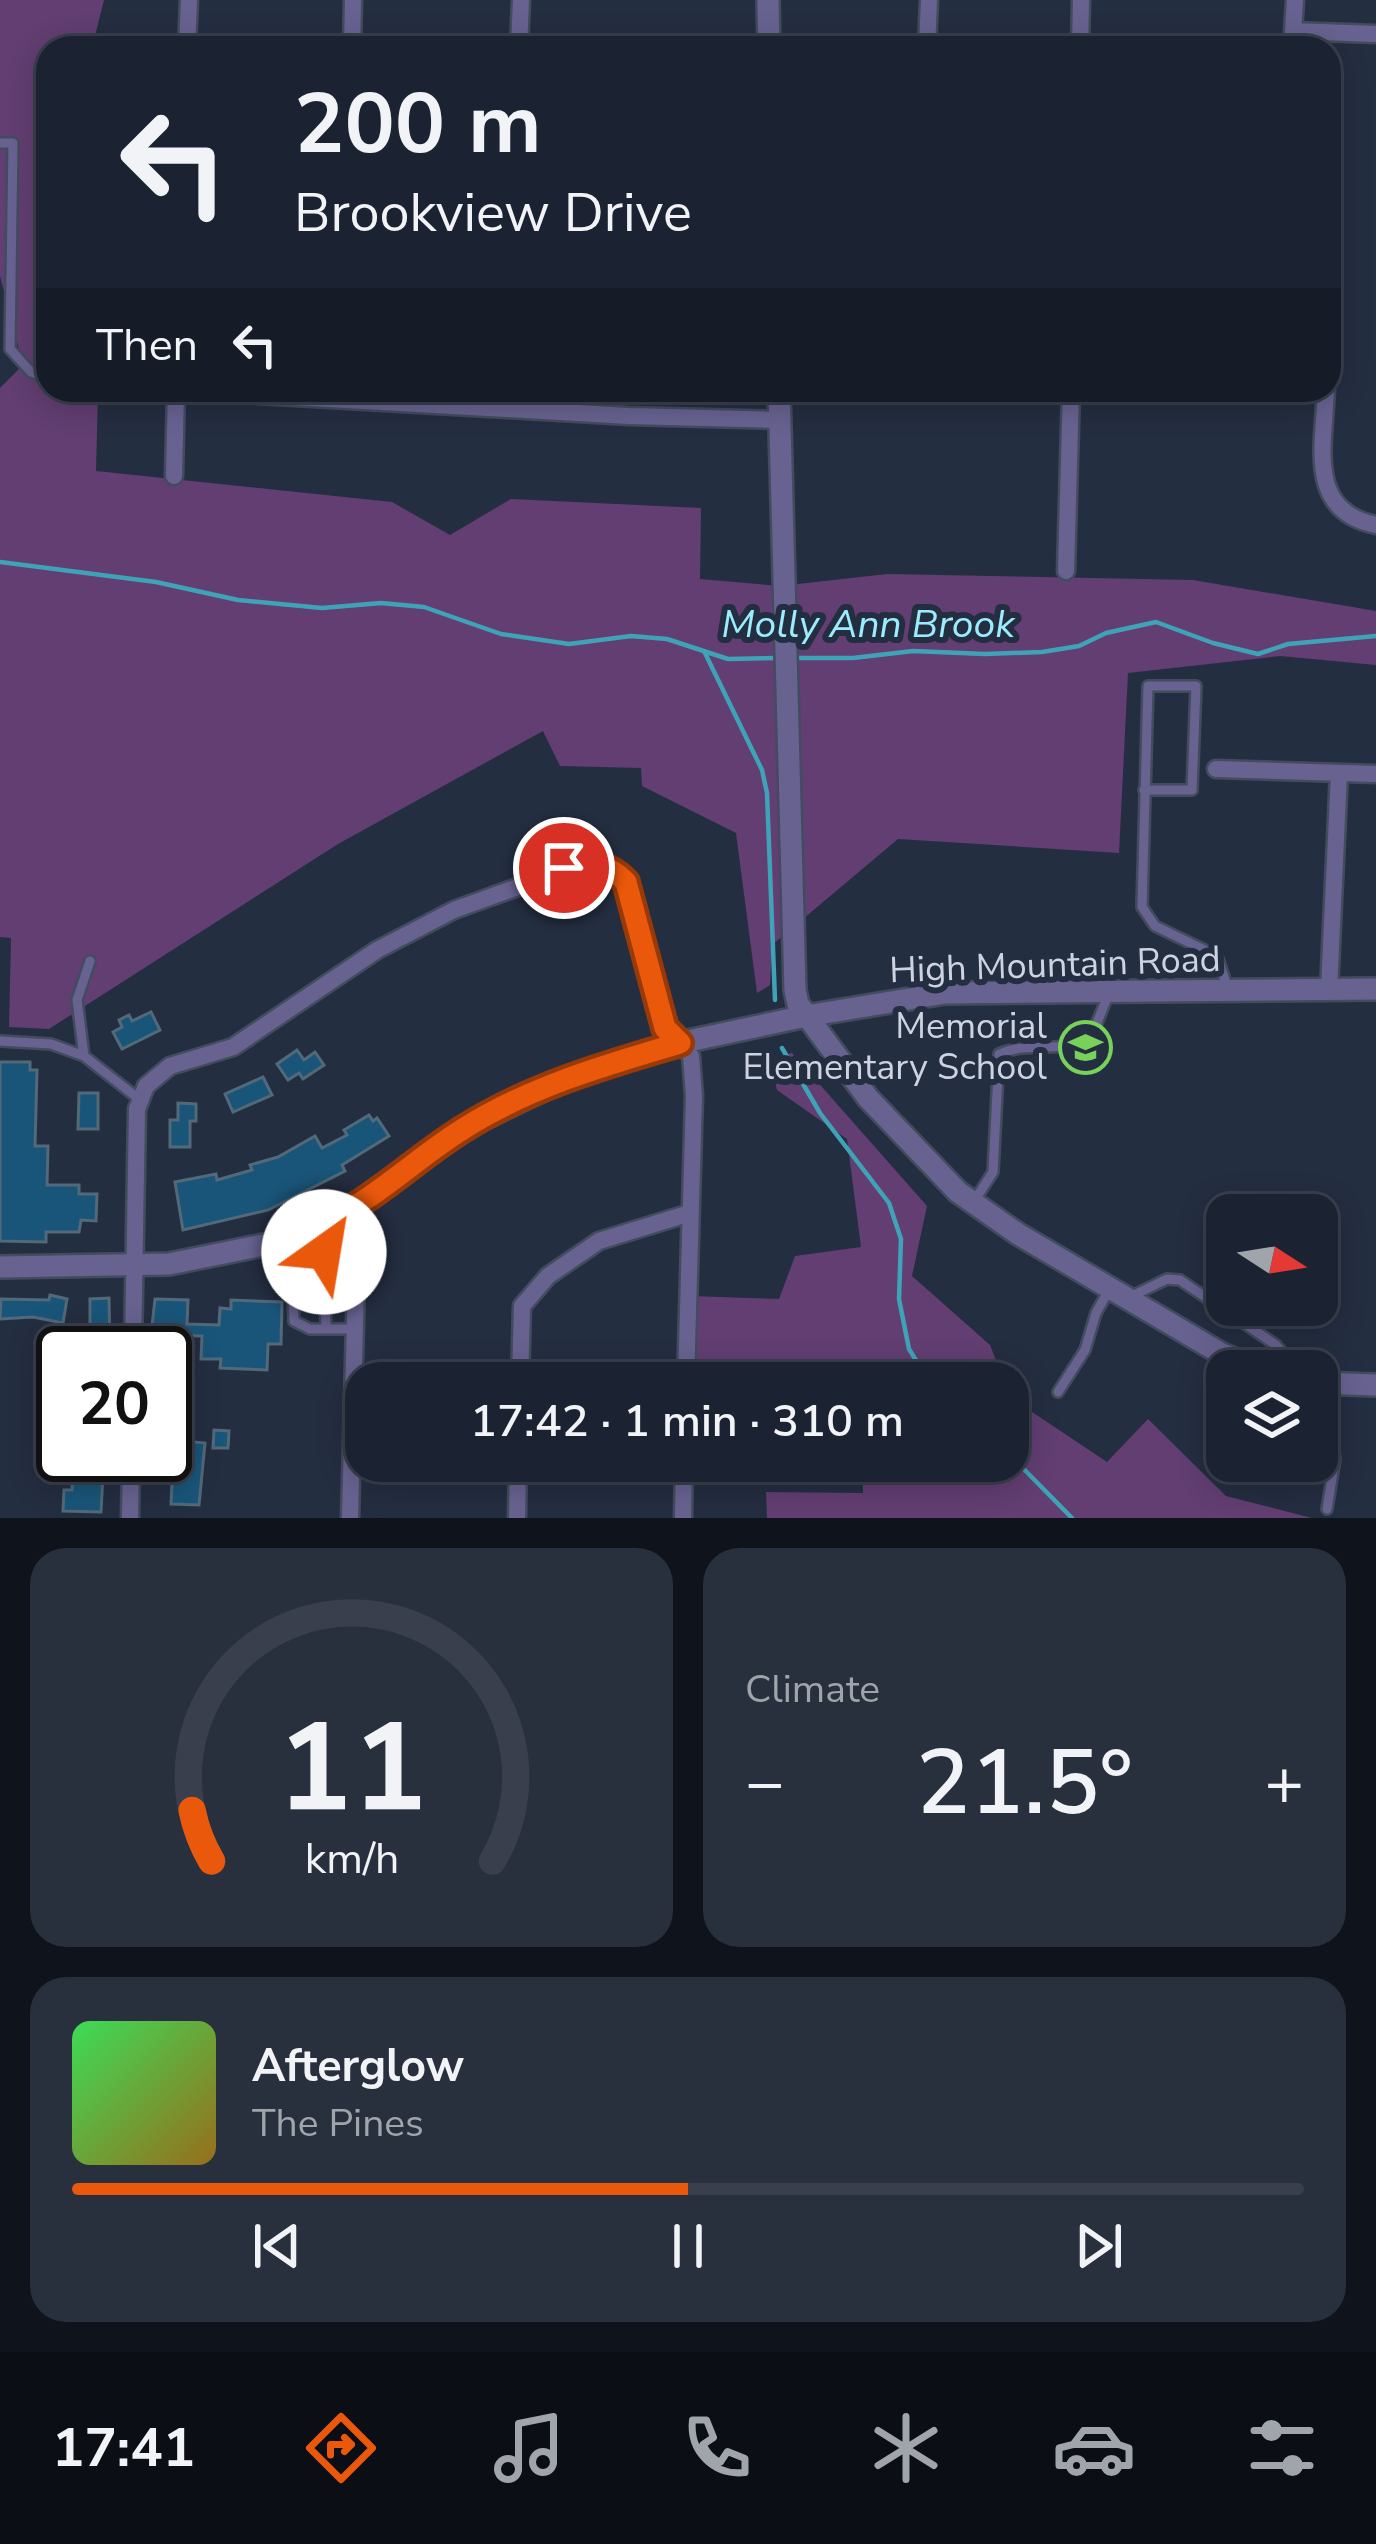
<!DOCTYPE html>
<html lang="en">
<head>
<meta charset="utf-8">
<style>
	:root { --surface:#1b2231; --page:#282f3d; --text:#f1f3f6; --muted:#a0a4ab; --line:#393f4d; --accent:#ea580c }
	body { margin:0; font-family:"Nunito Sans",sans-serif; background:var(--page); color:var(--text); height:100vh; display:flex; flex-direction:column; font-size:45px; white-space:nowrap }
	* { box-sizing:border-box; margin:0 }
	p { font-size:39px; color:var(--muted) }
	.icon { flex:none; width:66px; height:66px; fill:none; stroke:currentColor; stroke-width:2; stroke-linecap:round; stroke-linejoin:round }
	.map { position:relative; height:1518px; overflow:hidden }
	.sheet { display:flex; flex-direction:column; gap:30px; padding:30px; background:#0f131b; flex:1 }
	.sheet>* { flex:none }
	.banner { position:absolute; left:36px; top:36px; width:1305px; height:366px; border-radius:36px; box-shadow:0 6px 30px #0003,0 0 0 3px var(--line); background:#1b2231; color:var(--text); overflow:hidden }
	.needle { width:78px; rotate:102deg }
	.fabs { position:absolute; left:1206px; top:1194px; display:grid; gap:24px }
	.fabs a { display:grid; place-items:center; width:132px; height:132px; border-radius:24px; background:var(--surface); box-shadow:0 6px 30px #0003,0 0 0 3px var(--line); font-size:60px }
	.speed { position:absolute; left:36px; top:1326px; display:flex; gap:24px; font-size:60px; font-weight:700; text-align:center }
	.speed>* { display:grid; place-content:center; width:156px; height:156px; border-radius:50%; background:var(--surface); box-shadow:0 6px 30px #0003,0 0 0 3px var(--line); line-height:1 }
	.speed .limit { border:6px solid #111; border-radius:18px; background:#fff; color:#111 }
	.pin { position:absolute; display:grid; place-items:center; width:102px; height:102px; color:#fff; margin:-51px; border:6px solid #fff; border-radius:50%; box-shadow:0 3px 12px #0007 }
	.me { position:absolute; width:132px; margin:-66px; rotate:32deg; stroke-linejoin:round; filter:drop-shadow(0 0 9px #0008) }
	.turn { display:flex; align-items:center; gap:42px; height:252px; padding:0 60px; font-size:54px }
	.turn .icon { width:156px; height:156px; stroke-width:2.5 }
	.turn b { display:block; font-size:84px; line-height:102px }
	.then { display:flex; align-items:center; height:114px; padding:0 60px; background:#0003; gap:24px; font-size:45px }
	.big { font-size:90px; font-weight:600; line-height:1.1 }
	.sheet .tile { flex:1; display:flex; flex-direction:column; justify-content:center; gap:18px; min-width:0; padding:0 42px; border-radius:36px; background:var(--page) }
	.sheet .dial { align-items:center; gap:0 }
	.dial svg { height:312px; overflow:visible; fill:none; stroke:var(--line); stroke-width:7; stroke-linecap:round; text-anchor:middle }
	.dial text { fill:var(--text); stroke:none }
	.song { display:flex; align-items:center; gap:36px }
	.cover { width:144px; height:144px; border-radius:18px; background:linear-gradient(135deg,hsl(130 70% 55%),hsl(40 70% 35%)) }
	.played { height:12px; border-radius:6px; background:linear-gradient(90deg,var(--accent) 50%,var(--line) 50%) }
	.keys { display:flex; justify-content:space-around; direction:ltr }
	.heat { display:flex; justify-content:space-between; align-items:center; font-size:66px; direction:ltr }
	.sheet .tiles { flex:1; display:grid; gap:30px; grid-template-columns:1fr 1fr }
	.tile:last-child { grid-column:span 2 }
	.trip { position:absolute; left:345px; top:1362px; width:684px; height:120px; border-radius:36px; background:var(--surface); box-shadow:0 6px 30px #0003,0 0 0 3px var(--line); font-weight:600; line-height:120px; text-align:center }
	.tabs { display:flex; height:192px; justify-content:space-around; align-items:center; background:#0b0e14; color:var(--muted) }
	.tabs .icon { width:84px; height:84px }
	.tabs .active { color:var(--accent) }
	.tabs b { font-size:54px; color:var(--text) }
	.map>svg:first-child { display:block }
	.green { fill:#623e72 }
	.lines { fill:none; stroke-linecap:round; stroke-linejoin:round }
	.stream { stroke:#3fa3b7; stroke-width:4.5 }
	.building { fill:#195579; stroke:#526979; stroke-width:3 }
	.service-casing { stroke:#424c5e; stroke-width:14 }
	.minor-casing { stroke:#424c5e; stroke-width:21 }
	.tertiary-casing { stroke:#424c5e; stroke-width:26 }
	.service { stroke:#686291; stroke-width:9 }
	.minor { stroke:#686291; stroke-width:16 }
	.tertiary { stroke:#686291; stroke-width:21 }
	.route-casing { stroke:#983908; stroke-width:30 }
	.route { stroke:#ea580c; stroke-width:21 }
	.labels { text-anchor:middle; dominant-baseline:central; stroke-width:12; stroke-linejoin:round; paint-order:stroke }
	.street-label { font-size:36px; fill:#cdd3e0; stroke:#242e41 }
	.poi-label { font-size:36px; fill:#cdd3e0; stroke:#242e41; text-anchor:end }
	.water-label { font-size:39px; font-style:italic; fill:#9decfe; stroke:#242e41 }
</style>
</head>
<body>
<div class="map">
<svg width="1376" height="1518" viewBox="0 0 1376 1518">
	<rect width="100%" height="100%" fill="#242e41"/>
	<path class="green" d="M0,0H104L92,48H48V390H98L96,471L392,502L450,535L511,499L701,508L700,579L780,586L887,574L1193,580L1376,611V665L1280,656L1128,673L1119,853L898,839L772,945L770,985L757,993L736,833L642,786L641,768L560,766L543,731L338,844L49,1029L9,1027L11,938L0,937V388L23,365L0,276Z
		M792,1053L927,1206L912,1276L990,1345L1005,1383H748L686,1368L691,1296L779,1299L795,1256L861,1247L847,1139L777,1090L769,1059Z
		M1008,1392L1011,1398L1107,1462L1148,1419L1226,1496L1312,1518H767L766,1492L863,1493V1461H1008Z"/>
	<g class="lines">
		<path class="stream" d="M0,562L156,582L238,600L322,608L381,603L424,607L501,634L569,644L631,636L667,639L728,659L777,658
			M704,651L762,770L767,793L775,1000
			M794,658H853L913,651L985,654L1042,652L1079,646L1106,633L1156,622L1213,643L1258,654L1288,644L1376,636
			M782,1048L820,1113L889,1203L901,1239L899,1299L909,1349L930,1383
			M1008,1453L1072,1518"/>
	</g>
	<path class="building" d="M151,1012L160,1030L122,1049L113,1032L122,1027L119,1020L129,1015L132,1021Z
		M297,1050L304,1060L315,1052L324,1065L303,1079L299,1073L288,1080L277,1064Z
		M0,1062H30V1070H37L35,1146H48L47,1185H79V1194H97L96,1221L81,1220L79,1232H46V1242L0,1241Z
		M263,1077L272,1095L233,1112L225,1094Z
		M79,1093H98V1129H78Z
		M178,1103L196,1104V1121H190V1147H170V1120H178Z
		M369,1115L373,1121L377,1118L389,1136L342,1165L345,1171L268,1210L183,1230L175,1182L216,1174L217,1180L252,1170L250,1165L278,1157L315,1136L322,1148L347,1135L344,1130Z
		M50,1295L67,1299L63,1323L33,1317L0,1319L1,1299L49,1300Z
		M109,1298L110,1350H81V1336H90V1299Z
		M155,1299L188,1300L187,1324L219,1325L220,1308L231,1309V1300L282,1302L281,1344H268L267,1370L220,1368L221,1359H201L202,1336L151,1335Z
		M165,1368H189V1390H165Z
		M39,1419H63V1438L39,1439Z
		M214,1430L229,1431L228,1448H213Z
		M165,1439L205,1443L199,1505L171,1504L173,1461H165Z
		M73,1455H104L101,1512L63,1511L64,1490H72Z"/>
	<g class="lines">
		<defs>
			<path id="service" d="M0,143H13L10,349L31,372L48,378
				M1144,790H1192L1196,686H1148L1142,907L1155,926L1217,956L1227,986
				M0,1041L51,1044L84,1056L139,1099
				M84,1056L77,1000L90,961
				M973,1203L993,1172L999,1054C1028,1041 1061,1053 1090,1040L1109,993
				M323,1226L326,1329
				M291,1237L294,1321L310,1329H355
				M324,1252L344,1242L357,1241
				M1132,1296L1167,1279L1180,1280L1276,1345L1286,1357L1291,1371
				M1324,1384L1335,1459L1327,1509
				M1058,1392L1085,1350L1096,1313L1110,1288"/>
			<path id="minor" d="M1293,31L1376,34
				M187,48L189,0
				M352,48L353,0
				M519,48L521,0
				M927,48L929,0
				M1080,48L1081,0
				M1292,48L1295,0
				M173,390L629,416L780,420
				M1326,390C1324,445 1306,511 1376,525
				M174,476L176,390
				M1066,571L1071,390
				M1216,769L1376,774
				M1329,990L1339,773
				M133,1353L137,1109L146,1086L170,1066L233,1047L377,950L454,910L584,863L607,867L626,882L666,1028L691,1056L694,1096L686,1383
				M520,1383L522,1306L548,1276L599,1241L690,1213
				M130,1518L131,1455
				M350,1518L358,1204
				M517,1518L518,1461
				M683,1518L684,1461"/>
			<path id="tertiary" d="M768,0L769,48
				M779,390L795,990L798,1004L868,1098L958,1192L1018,1234L1222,1354L1264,1371
				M0,1267L169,1264L268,1244L339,1216L463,1129L565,1079L679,1043L806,1016L945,993L1376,989
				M1317,1383L1376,1385"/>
		</defs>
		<use href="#service" class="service-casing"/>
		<use href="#minor" class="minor-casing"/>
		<use href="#tertiary" class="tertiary-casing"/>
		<use href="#service" class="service"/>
		<use href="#minor" class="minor"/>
		<use href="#tertiary" class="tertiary"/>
	</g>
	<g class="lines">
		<defs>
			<path id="route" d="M324,1252L323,1223C375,1200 415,1159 463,1129C529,1087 605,1065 680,1043L665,1028L626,882C607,862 589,862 564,868"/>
		</defs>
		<use href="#route" class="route-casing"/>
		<use href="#route" class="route"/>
	</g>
	<defs>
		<symbol id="school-ring" viewBox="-11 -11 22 22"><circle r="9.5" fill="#242e41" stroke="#78d158" stroke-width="1.5"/><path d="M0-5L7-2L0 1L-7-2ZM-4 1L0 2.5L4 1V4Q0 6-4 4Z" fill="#78d158"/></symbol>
	</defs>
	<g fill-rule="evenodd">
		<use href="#school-ring" x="1056" y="1018" width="59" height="59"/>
	</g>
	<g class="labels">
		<g class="street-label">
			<text transform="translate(1055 965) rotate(-2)">High Mountain Road</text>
		</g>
		<g class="poi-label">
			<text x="1047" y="1026">Memorial<tspan x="1047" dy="41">Elementary School</tspan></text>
		</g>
		<g class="water-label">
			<text x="868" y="624">Molly Ann Brook</text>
		</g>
	</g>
</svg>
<div class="fabs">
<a><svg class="needle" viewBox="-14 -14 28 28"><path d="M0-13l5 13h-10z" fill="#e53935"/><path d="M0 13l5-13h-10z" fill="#a0a4ab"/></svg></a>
<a><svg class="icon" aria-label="layers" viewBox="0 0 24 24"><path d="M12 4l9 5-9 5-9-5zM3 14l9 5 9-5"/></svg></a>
</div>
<div class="speed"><div class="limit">20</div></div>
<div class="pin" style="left:564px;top:868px;background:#d93025"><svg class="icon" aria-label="arrive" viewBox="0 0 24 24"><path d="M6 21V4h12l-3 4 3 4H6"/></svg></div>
<svg class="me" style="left:324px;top:1252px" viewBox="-20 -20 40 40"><circle r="19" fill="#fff"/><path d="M0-13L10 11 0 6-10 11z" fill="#ea580c"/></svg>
<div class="trip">17:42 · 1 min · 310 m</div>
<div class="banner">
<div class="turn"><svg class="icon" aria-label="left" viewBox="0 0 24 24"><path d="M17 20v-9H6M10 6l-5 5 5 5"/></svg><div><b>200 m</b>Brookview Drive</div></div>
<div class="then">Then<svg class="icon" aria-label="left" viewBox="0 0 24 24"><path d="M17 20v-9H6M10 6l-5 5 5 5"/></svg></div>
</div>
</div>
<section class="sheet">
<div class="tiles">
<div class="tile dial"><svg viewBox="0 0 100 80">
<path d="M14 69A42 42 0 1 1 86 69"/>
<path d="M14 69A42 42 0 0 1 9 56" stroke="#ea580c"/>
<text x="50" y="56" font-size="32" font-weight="700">11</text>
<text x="50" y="72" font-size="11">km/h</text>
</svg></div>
<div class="tile"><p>Climate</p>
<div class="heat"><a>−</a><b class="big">21.5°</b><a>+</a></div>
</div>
<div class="tile">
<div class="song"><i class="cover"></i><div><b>Afterglow</b><p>The Pines</p></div></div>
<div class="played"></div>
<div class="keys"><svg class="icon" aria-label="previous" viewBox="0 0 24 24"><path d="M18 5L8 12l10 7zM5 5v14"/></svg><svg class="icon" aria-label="pause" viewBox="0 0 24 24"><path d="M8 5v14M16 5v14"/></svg><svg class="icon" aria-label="next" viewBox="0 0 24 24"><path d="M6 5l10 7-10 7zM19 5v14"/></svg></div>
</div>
</div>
</section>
<nav class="tabs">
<b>17:41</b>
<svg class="icon active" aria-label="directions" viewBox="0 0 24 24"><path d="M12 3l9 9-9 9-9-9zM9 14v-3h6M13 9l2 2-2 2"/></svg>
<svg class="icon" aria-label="music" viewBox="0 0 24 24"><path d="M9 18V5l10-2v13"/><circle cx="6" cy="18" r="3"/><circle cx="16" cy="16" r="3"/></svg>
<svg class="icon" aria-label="phone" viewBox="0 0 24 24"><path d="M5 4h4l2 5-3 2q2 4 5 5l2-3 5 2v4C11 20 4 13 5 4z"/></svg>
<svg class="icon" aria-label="climate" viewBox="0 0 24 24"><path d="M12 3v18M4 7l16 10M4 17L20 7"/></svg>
<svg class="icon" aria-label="car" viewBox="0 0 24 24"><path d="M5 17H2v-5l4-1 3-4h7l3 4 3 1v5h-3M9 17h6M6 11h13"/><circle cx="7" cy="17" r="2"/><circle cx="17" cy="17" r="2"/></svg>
<svg class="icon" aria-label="filters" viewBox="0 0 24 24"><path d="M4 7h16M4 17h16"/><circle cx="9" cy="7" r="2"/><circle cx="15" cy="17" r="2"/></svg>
</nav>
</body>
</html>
